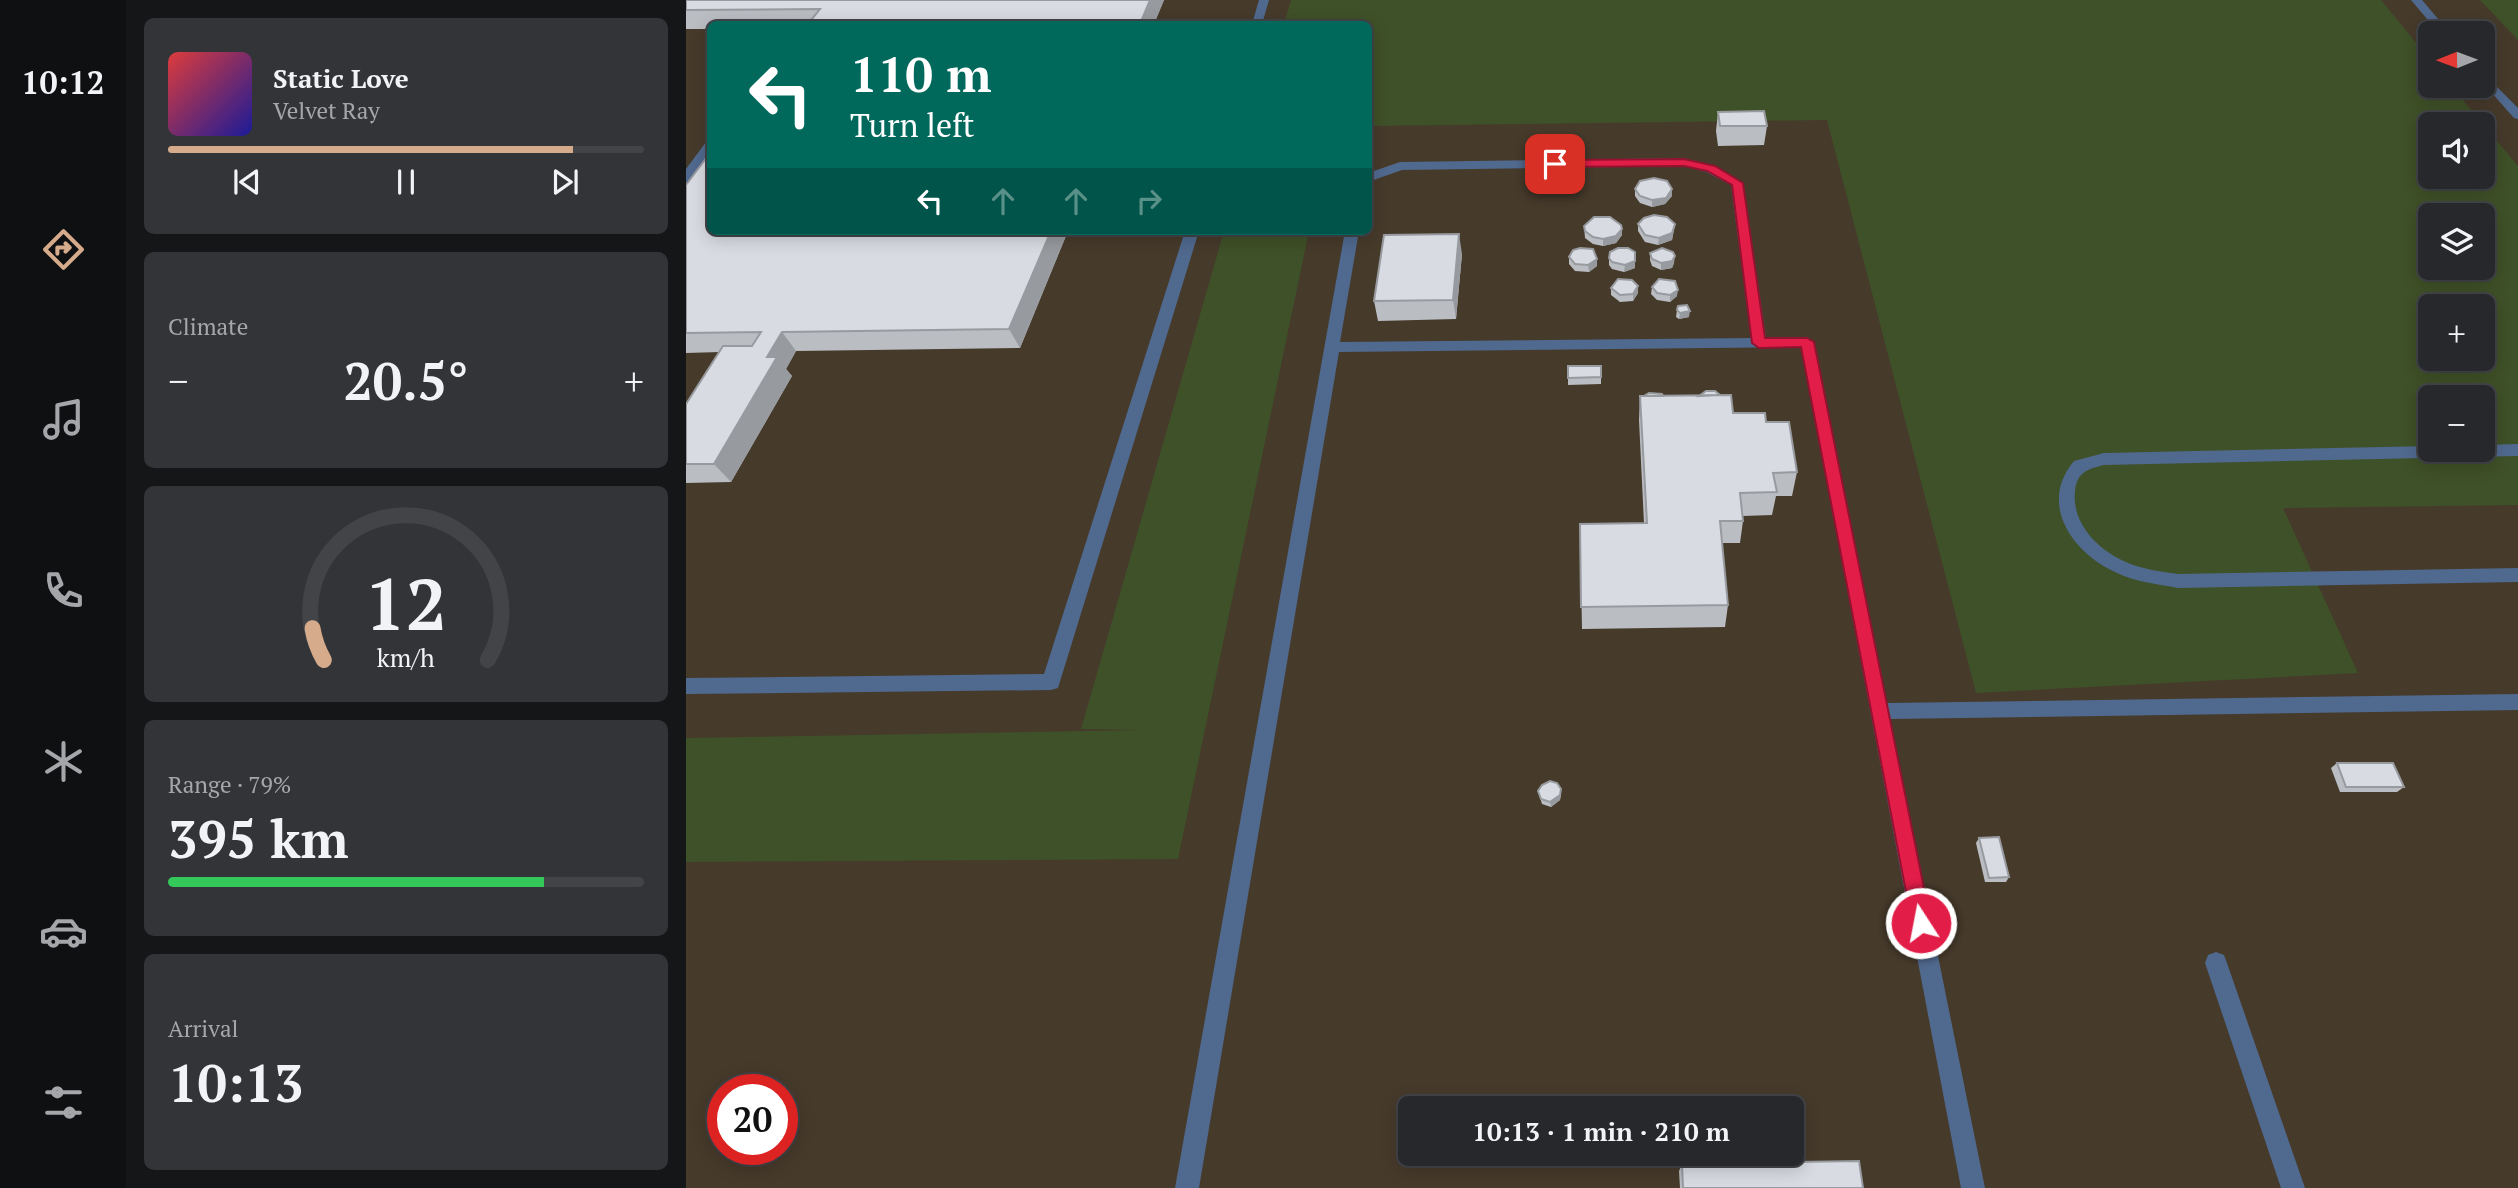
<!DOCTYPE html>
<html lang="en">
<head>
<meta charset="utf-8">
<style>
	:root { --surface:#26282c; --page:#323438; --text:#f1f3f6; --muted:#a4a6a9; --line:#424448; --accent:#d6ab8b }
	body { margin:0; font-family:"PT Serif",serif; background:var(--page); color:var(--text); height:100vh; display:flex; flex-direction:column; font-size:26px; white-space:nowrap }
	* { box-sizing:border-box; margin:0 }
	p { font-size:23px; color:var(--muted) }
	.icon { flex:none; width:38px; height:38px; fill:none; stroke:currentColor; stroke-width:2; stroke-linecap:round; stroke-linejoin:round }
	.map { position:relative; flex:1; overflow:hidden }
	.sheet { display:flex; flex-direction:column; gap:18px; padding:18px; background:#151618; width:560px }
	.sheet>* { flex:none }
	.guide { position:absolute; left:21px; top:21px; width:665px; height:214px; border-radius:10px; box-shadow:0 4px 18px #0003,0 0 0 2px var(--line); background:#00695c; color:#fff; overflow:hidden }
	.needle { width:46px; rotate:269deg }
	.tools { position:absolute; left:1732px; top:21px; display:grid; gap:14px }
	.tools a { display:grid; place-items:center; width:77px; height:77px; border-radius:10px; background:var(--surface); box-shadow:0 4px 18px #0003,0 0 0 2px var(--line); font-size:35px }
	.speed { position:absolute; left:21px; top:1074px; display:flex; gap:14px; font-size:35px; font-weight:700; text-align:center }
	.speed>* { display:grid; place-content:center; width:91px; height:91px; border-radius:50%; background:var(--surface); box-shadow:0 4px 18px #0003,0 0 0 2px var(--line); line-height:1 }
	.speed .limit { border:10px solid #d22; background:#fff; color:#111 }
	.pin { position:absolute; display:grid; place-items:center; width:60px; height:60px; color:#fff; margin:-30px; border-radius:14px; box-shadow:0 4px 10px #0006 }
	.me { position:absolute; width:77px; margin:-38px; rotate:349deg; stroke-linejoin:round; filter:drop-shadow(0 0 5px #0008) }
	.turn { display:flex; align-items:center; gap:24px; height:147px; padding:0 28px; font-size:32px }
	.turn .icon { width:91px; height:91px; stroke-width:2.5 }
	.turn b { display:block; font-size:49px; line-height:60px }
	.lanes { display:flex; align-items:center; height:66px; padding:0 28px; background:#0003; justify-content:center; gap:35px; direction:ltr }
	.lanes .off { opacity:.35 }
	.big { font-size:52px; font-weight:600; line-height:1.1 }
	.sheet .tile { flex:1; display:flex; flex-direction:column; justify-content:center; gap:10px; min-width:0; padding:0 24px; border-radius:10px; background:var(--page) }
	.sheet .dial { align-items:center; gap:0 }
	.dial svg { height:182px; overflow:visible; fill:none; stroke:var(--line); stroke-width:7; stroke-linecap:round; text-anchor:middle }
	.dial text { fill:var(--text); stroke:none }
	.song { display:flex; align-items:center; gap:21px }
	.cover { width:84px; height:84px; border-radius:10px; background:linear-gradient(135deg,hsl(0 70% 55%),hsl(240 70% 35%)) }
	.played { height:7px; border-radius:4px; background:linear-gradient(90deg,var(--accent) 85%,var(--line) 85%) }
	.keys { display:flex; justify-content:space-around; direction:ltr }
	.heat { display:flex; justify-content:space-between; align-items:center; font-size:38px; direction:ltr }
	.charge { height:10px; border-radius:5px; background:linear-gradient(90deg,#34c759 79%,var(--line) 0) }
	.trip { position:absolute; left:712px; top:1096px; width:406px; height:70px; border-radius:10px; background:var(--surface); box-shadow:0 4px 18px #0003,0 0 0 2px var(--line); font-weight:600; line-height:70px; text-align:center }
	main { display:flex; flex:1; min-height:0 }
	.dock { display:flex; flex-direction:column; width:126px; justify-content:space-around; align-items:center; background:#0f1012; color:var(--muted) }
	.dock .icon { width:49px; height:49px }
	.dock .current { color:var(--accent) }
	.dock b { font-size:32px; color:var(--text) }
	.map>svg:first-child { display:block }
	.industrial { fill:#463a2b; fill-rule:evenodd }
	.green { fill:#3f5128; fill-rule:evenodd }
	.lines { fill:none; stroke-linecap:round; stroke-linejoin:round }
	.minor { fill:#50698e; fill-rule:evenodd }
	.wall { fill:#babdc2 }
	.shaded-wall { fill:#979a9e }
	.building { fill:#d8dce2; stroke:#979a9e; stroke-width:2 }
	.route { fill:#e11d48; stroke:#92132f; stroke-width:2 }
</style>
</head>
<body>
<main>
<nav class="dock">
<b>10:12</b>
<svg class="icon current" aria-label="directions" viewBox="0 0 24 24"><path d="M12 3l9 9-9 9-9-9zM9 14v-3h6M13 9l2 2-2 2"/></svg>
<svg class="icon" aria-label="music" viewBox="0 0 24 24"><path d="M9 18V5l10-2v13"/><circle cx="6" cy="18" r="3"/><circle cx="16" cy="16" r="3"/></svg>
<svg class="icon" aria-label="phone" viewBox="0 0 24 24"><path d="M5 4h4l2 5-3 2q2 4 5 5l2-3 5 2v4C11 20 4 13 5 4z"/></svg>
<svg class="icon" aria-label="climate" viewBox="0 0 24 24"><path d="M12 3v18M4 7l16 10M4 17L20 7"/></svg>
<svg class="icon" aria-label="car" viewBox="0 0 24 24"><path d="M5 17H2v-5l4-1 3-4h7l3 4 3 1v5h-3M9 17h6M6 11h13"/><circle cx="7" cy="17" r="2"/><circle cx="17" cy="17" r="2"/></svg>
<svg class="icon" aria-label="filters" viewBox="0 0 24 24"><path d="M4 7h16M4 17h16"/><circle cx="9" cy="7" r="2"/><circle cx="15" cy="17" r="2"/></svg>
</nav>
<section class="sheet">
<div class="tile">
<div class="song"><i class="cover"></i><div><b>Static Love</b><p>Velvet Ray</p></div></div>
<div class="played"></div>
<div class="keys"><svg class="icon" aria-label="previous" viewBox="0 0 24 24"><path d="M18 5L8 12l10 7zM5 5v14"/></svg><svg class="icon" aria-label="pause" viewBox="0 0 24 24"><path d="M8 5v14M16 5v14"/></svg><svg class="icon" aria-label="next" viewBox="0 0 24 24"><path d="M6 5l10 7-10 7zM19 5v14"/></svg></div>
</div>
<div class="tile"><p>Climate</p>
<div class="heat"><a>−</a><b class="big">20.5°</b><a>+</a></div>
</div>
<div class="tile dial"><svg viewBox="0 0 100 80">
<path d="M14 69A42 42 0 1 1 86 69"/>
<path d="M14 69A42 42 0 0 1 9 55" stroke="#d6ab8b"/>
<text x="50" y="56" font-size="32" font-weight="700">12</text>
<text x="50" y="72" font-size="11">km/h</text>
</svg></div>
<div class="tile"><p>Range · 79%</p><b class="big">395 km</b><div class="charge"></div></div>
<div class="tile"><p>Arrival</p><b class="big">10:13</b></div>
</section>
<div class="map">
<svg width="1832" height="1188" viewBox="0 0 1832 1188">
	<rect width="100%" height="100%" fill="#32353a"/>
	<path class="industrial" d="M0,0H1832V1188H0ZM24,24H682V231H24ZM1745,33H1797V86H1745ZM1745,124H1797V177H1745ZM1745,215H1797V268H1745ZM1745,306H1797V359H1745ZM1745,397H1797V450H1745ZM37,1090H96V1150H37ZM724,1108H1106V1153H724Z"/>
	<path class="green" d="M605,0H1695L1745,61V86H1765L1797,124H1745V177H1797V124L1832,166V505L1597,508L1672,673L1290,693L1141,120L683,126L682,24H598ZM1745,215H1797V268H1745ZM1745,306H1797V359H1745ZM1745,397H1797V450H1745Z
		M1794,0H1832V40Z
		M538,231H623L492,859L0,862V738L457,730L395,729Z"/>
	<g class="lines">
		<path class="minor" d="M573,0H583L576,24H566Z
			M1725,0H1736L1764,33H1753Z
			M1797,73L1832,108V119L1828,118L1797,83Z
			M24,141V153L5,181L0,182V169L20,142Z
			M998,158L1030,166L1057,183L1080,338L1121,337L1128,342L1201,703L1832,694V710L1204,719L1299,1188H1275L1115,347L653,352L513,1188H489L659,231H673L654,342L1065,338L1045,185L1020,172L998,166L716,170L682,182V173L714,162Z
			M499,231H513L372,688L365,690L0,694V678L358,674Z
			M1832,444V456L1418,465C1402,469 1391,472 1389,491C1385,529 1421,558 1454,567C1467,571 1480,572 1492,574L1832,568V582L1492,588C1471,584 1449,582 1429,572C1386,552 1352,504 1388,461L1418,453L1745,446V450H1797V445Z
			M1530,952L1538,955L1541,963L1619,1188H1595L1519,963L1522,955Z"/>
	</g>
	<path class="wall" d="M0,0H478L468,24H24V29H0Z
		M1032,112L1081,126L1078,145L1032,146L1030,131Z
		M0,185L24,231H382L334,348L110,351L100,369L106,376L45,482L0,483V404L34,352L0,353Z
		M949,189H986V196L979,204L966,207L954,203L949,196Z
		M952,224H989L986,240L972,245L959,242L952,231Z
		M898,226L936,229V235L930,243L917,246L907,244L899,238Z
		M964,253L988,263L986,268L975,270L966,266L964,260Z
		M776,254L770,319L692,321L688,301Z
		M883,257L911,259V266L903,272L889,271L883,264Z
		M923,258L949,268L938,272L926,269L923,265Z
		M952,286V293L947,301L934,302L925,295V288Z
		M966,287L991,296L984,302L971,300L965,294Z
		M991,310L1003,317L993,319L990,317Z
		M915,366V384L882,385V378Z
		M954,396H977L1080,422L1111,472L1106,496H1090L1086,515L1057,516V521L1054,543H1036L1042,605L1039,627L896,629L894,524L958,523L953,420Z
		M1651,763L1718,787L1711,792H1654L1645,768Z
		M852,791L875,795L874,800L865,807L856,804Z
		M1293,838L1323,877L1320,882H1299L1290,843Z
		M996,1164L1177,1188H994L993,1171Z"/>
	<path class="shaded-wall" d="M464,0H478L468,24H454Z
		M986,189V196L979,204L966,207V200Z
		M989,224L986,240L972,245L973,238Z
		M936,229V235L930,243L917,246V239Z
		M365,231H382L334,348L323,329Z
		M773,234L776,254L770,319L767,300Z
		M989,256L988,263L986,268L975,270V263Z
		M911,259V266L903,272L902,265Z
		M949,261V268L938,272L939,265Z
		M952,286V293L947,301V294Z
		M992,290L991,296L984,302V295Z
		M1004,311L1003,317L993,319L994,313Z
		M96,332L110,351L100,369L106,376L45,482L28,464L81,357Z
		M875,789L874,800L865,807L864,802Z"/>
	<path class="building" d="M0,0H464L454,24H122L134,9L0,10Z
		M1078,111L1081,126H1034L1032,112Z
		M24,153V231H365L323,329L96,332L81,357H91L28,464H0V404L37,346H66L75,332L0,333V185Z
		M968,178L981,181L986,189L980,198L966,200L954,196L949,189L954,181Z
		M968,215L981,217L989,224L986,233L973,238L959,235L952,224L958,218Z
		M908,217H924L935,225L936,229L930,236L917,239L907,237L899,231L898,226Z
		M773,234L767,300L688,301L698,235Z
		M894,248L907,249L911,259L902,265L889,264L883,257L887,250Z
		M932,248H942L949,252V261L939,265L926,262L923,258L924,252Z
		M976,248L987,252L989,256L986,261L975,263L966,259L964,253Z
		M932,279L946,280L952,286L947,294L934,295L925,288Z
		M973,279L989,281L992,290L984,295L971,293L966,287Z
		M1001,305L1004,311L994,313L991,310L992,306Z
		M882,366H915V377L882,378Z
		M1020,391H1029L1034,395L1013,396Z
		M963,393L976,394L977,396H958Z
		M1045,395L1047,413H1079L1080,422H1103L1111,472L1087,473L1091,492L1054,493L1057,521H1034L1042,605L895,607L894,524L961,523L954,396Z
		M1651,763H1707L1718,787H1660Z
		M864,781L871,783L875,789L874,795L864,802L855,799L852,791L856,785Z
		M1313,837L1323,877L1303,878L1293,838Z
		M1173,1161L1177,1188H997L996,1164Z"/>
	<path class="route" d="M998,159L1029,166L1057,183L1079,338H1121L1128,342L1245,923L1242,930L1235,933L1228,930L1226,923L1115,347L1073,348L1066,343L1046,185L1021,171L998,166L869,167L863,164L869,160Z"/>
</svg>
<div class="tools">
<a><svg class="needle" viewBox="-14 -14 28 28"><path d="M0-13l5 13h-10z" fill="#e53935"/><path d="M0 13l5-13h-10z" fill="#a4a6a9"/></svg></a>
<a><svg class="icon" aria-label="sound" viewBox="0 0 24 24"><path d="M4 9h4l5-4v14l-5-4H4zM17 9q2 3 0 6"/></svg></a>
<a><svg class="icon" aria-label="layers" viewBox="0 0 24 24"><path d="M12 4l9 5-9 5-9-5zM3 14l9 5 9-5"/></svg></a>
<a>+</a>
<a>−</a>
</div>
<div class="speed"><div class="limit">20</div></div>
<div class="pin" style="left:869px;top:164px;background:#d93025"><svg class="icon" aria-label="arrive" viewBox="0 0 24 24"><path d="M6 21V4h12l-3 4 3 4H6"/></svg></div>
<svg class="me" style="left:1235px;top:923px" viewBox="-20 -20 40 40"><circle r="17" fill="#e11d48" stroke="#fff" stroke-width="3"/><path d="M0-11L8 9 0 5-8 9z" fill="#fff"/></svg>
<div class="trip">10:13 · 1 min · 210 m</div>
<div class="guide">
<div class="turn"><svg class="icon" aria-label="left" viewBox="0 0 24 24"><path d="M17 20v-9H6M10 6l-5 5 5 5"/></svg><div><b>110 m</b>Turn left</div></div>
<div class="lanes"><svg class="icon" aria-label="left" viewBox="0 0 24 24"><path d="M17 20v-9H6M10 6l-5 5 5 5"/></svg><svg class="icon off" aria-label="ahead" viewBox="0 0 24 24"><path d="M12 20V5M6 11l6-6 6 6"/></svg><svg class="icon off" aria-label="ahead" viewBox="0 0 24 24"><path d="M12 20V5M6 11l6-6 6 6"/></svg><svg class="icon off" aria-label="right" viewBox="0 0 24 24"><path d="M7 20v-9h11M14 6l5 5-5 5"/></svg></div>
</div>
</div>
</main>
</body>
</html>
